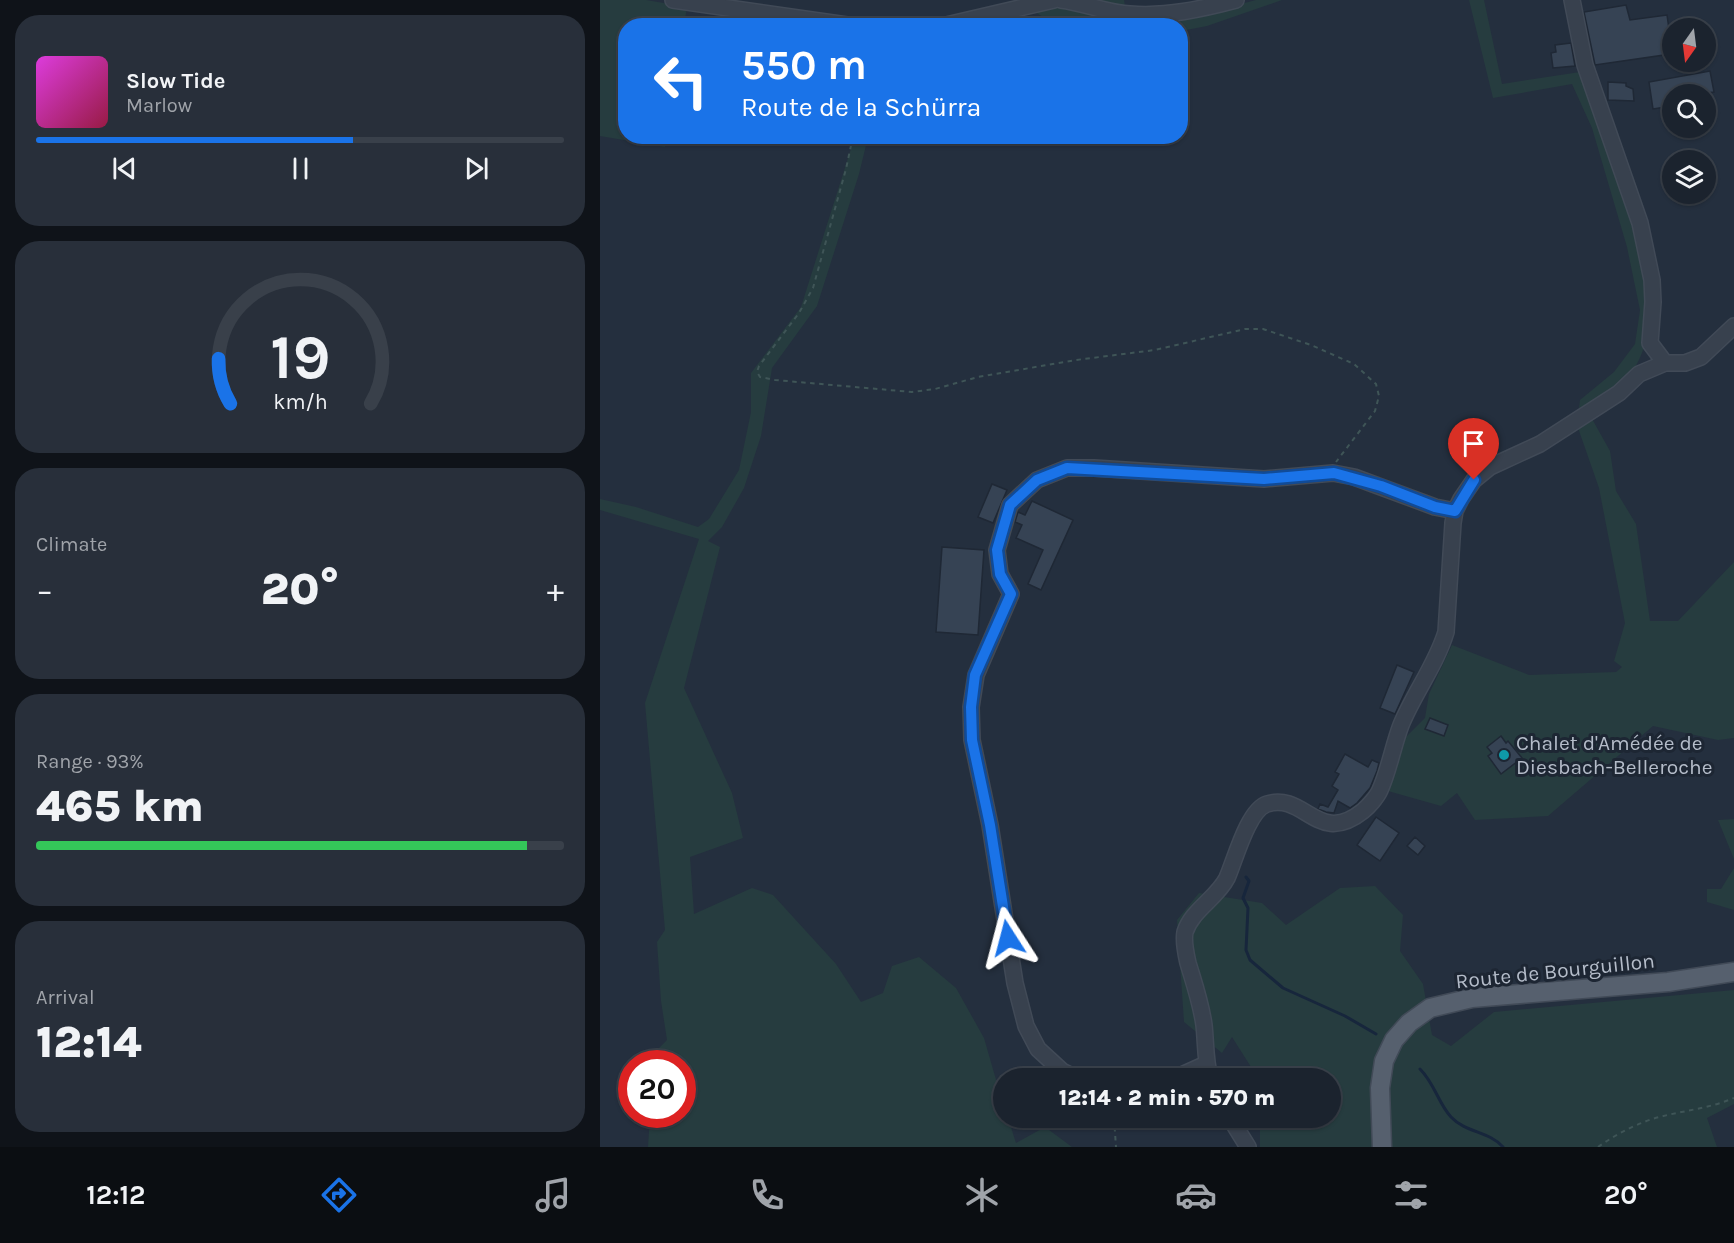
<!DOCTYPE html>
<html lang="en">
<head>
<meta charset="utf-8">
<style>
	:root { --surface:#1b232e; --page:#282f3a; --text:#f1f3f6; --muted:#a0a4aa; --line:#39404a; --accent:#1a73e8 }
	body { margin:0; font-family:Karla,sans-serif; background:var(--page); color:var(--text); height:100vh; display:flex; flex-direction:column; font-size:22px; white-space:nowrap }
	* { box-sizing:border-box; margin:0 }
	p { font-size:20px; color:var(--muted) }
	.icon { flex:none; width:33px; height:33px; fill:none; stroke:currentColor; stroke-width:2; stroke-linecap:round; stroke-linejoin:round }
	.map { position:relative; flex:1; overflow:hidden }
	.side { display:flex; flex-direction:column; gap:15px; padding:15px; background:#0f1319; width:600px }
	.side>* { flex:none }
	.top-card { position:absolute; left:18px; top:18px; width:570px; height:126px; border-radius:24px; box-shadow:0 2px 4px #0004,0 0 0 2px var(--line); background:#1a73e8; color:#fff; overflow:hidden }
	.needle { width:39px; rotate:194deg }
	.tools { position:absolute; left:1062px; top:18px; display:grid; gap:12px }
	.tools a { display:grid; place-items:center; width:54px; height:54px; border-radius:50%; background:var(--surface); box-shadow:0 2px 4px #0004,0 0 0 2px var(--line); font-size:30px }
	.speed { position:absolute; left:18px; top:1050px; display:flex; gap:12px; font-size:30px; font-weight:700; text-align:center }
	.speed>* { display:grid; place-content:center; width:78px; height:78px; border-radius:50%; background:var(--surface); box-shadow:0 2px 4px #0004,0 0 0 2px var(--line); line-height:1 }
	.speed .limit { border:9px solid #d22; background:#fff; color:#111 }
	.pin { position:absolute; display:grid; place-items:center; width:51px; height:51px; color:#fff; margin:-62px -26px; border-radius:50% 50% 50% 0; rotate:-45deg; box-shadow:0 0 6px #0007 }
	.pin .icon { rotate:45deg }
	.me { position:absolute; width:66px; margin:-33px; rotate:351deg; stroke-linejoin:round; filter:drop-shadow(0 0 4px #0008) }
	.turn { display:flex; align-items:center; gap:21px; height:126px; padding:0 24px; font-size:27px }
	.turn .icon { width:78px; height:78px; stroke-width:2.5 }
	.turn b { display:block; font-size:42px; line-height:51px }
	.big { font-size:45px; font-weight:800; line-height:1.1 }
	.side .tile { flex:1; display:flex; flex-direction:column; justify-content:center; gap:9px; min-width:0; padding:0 21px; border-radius:24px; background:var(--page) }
	.side .dial { align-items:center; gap:0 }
	.dial svg { height:156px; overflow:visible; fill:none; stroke:var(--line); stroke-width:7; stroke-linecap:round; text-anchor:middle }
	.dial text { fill:var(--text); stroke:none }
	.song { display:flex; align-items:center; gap:18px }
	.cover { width:72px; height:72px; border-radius:9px; background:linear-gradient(135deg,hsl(300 70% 55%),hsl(340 70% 35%)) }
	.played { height:6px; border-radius:3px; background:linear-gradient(90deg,var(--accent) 60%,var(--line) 60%) }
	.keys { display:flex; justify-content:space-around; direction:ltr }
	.heat { display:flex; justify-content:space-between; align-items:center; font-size:33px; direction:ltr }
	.charge { height:9px; border-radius:4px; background:linear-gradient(90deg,#34c759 93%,var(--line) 0) }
	.trip { position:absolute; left:393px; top:1068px; width:348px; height:60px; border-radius:30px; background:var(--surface); box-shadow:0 2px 4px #0004,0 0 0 2px var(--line); font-weight:800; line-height:60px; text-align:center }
	.dock { display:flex; height:96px; justify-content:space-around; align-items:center; background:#0b0e12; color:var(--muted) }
	.dock .icon { width:42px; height:42px }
	.dock .active { color:var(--accent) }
	.dock b { font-size:27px; color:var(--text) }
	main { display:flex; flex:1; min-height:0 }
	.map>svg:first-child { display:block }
	.green { fill:#263c3f }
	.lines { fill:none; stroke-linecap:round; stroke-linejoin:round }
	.stream { stroke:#17263c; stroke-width:3 }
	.building { fill:#364354; stroke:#1f2835; stroke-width:1.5 }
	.minor-casing { stroke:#414a57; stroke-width:18 }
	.major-casing { stroke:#414a57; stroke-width:21 }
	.path { stroke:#3f5557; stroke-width:2; stroke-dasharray:4.5 4.5; stroke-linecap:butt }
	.minor { stroke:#38414e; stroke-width:15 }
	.major { stroke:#56606e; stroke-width:18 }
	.route-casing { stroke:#114b97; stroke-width:15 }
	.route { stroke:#1a73e8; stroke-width:10 }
	.culture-dot { fill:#0f9aa8; stroke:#1d2633; stroke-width:2 }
	.labels { text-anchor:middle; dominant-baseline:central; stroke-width:6; stroke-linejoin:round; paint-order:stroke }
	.poi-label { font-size:21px; fill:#b4bcc9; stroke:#1d2633; text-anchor:start }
	.street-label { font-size:21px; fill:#b4bcc9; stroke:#1d2633 }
</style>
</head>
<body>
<main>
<section class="side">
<div class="tile">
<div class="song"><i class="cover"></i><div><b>Slow Tide</b><p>Marlow</p></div></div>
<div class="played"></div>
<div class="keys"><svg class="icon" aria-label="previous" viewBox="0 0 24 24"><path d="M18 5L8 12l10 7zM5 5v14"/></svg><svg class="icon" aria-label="pause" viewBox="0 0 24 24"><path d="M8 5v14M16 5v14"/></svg><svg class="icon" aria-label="next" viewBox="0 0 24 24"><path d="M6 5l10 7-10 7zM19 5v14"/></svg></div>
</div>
<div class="tile dial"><svg viewBox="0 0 100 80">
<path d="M14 69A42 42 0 1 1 86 69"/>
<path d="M14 69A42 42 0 0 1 8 46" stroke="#1a73e8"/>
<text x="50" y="56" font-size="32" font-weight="700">19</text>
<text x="50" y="72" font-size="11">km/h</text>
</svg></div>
<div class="tile"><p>Climate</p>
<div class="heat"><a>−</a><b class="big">20°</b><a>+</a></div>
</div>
<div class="tile"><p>Range · 93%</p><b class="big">465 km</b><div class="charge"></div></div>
<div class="tile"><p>Arrival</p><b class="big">12:14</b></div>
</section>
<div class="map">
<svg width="1134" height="1147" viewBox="0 0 1134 1147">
	<rect width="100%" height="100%" fill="#242f3e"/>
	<path class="green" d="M0,0H46L87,7L84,25L26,26V136L67,137L65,147L0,136Z
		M422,0H524L527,18L606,13L656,0H682L607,26L581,31L580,26L457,25L433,11Z
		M869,0H884L902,84L980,72C992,106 1004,141 1016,176C1037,237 1080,346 1011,392C1001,399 992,406 979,408L980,400L1014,372L1035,344L1040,310L1027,247L992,128L972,84L893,98Z
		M255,136L268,137L259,174L217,306L172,368L161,436L144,488L122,527L108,541L120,547L84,688L132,793L143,838L90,857L94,914L152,888L173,895L236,964L261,1002L283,993L292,966L319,957L356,988L384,1038L403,1104L404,1118H408L416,1143L445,1127L472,1147H48L50,1115L82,1114V1064L53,1063V1054L67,1040L61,1001L57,942L65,930L45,703L99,539L0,510V499L36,507L98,527L109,519L139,470L151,412V373L201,307Z
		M991,417L1010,451L1016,491L1036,524L1050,621H1078L1134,562V738L1118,740L1053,726L948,816L875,820L857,793L841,806L788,791L806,737L825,718L829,694L852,645L929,675L1016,672L1022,667L1014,661L1025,623L999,488L977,425Z
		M1134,819V859L1118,820Z
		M1134,868V910L1107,902V889H1121Z
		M775,886L803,915L800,951L823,984L832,1035L851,1046L894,1012L1134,990V1104L1107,1118L1117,1147H660V1118H730V1078H658L632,1037L622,1053L584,1022L577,920L599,893L662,903L686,925L740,888Z"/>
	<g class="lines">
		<path class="stream" d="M646,877L649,881L643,898L648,908L646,950L650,960L683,988L745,1016L776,1034
			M820,1069C835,1084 838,1103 851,1117C866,1133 889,1131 903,1147"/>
	</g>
	<path class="building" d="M1026,5L1030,20L1067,15L1072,50L1064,52V55L995,65L984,12Z
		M971,43L975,66L953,68L951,53L956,52L955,45Z
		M1110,71L1114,92L1099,94H1072V106L1053,109L1049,82Z
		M1008,82L1026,83V86L1033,89L1034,101L1008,100Z
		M392,484L407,490L393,523L378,517Z
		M432,501L473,520L441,590L428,584L443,550L416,538L422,525L415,522L418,512L425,515Z
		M342,547L384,550L378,635L336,632Z
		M797,665L814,672L795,714L780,708Z
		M830,718L848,725L844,736L825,729Z
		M901,736L906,743L908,741L922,758L901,774L888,756L892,753L887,747Z
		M745,754L768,767L772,760L779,763L777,771L770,788L757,803L750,808L738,801L734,813L726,812L718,809L720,804L728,807L738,790L732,786L739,774L735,772Z
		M776,817L799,833L780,861L757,845Z
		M815,837L825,846L818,855L807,846Z"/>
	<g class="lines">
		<defs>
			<path id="minor" d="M73,0L254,26
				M461,0C484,3 507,13 530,14C566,17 602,9 636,0
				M972,0L985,65L1040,223L1052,280L1053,302L1050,343L1065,363
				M342,26L454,0
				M476,1078L462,1071L438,1049L426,1026L415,983L390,825L372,740L371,707L376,675L411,594L400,574L397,550L410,505L437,480L467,468H494L664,479L733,473L754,477L835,507L855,511
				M575,1078L606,1064
				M610,1078C605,1060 606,1043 604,1025C601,1003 594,983 588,963C586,954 583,942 585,932C592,910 617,898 627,878C635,860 648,810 667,804C705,792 718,847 763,811C768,807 777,797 780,790C789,770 793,746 801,725C814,693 836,665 846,632L853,523L855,511L861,499L874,480L890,467L940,444L1019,393L1039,374L1065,363H1085L1101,357L1134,326
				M630,1118L648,1147"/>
			<path id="major" d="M782,1147L780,1088L784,1061L794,1040L809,1023L830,1008L872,998L1068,982L1134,972"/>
		</defs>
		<use href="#minor" class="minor-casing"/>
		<use href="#major" class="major-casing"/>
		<path class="path" d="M253,136L246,169L213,288L199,313L159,366L157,372L160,377L175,380L312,392L335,389L378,377L476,360L555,350L645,329H663L711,345L754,364L776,384L779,396L775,411L736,462
			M514,1118L516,1147
			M998,1147C1015,1135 1032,1126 1052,1119C1079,1111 1108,1109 1134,1098"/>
		<use href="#minor" class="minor"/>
		<use href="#major" class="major"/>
	</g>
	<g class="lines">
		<defs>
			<path id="route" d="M408,938L390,825L372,740L371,707L375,675L411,594L400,574L397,550L410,505L437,480L467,468L664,479L734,473L781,486L835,507L855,511L874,480"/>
		</defs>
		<use href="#route" class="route-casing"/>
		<use href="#route" class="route"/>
	</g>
	<circle class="culture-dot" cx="904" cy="755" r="6"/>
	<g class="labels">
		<g class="poi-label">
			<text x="916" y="743">Chalet d'Amédée de<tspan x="916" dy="24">Diesbach-Belleroche</tspan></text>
		</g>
		<g class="street-label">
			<text transform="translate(955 971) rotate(-6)">Route de Bourguillon</text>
		</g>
	</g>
</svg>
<div class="tools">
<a><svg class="needle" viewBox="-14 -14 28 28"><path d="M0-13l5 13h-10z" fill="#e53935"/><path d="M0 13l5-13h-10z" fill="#a0a4aa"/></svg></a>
<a><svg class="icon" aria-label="search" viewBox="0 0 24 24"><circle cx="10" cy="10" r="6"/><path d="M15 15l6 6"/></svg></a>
<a><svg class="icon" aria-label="layers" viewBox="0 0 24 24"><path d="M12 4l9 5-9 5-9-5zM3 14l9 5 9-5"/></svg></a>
</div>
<div class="speed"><div class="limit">20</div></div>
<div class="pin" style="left:874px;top:480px;background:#d93025"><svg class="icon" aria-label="arrive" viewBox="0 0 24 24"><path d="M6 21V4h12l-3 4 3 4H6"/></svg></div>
<svg class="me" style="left:408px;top:938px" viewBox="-20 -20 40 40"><path d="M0-17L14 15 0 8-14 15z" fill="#1a73e8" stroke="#fff" stroke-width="4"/></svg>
<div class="trip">12:14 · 2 min · 570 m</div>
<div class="top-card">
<div class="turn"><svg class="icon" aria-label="left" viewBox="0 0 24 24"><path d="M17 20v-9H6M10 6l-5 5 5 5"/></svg><div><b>550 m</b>Route de la Schürra</div></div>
</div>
</div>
</main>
<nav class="dock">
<b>12:12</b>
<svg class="icon active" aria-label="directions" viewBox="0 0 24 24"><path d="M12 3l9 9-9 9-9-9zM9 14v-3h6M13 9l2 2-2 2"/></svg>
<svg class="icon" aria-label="music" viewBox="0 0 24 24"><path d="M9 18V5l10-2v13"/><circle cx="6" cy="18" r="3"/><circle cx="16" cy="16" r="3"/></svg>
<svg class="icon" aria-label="phone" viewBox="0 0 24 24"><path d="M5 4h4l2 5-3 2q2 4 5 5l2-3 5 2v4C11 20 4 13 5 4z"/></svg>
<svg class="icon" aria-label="climate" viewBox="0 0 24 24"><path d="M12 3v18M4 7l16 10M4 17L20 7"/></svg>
<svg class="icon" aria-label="car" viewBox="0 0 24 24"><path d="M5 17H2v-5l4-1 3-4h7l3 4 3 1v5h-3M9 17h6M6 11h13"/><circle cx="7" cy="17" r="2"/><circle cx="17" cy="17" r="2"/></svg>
<svg class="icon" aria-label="filters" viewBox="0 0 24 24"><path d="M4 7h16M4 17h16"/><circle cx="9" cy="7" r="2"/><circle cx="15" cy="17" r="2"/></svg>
<b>20°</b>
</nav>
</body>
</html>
